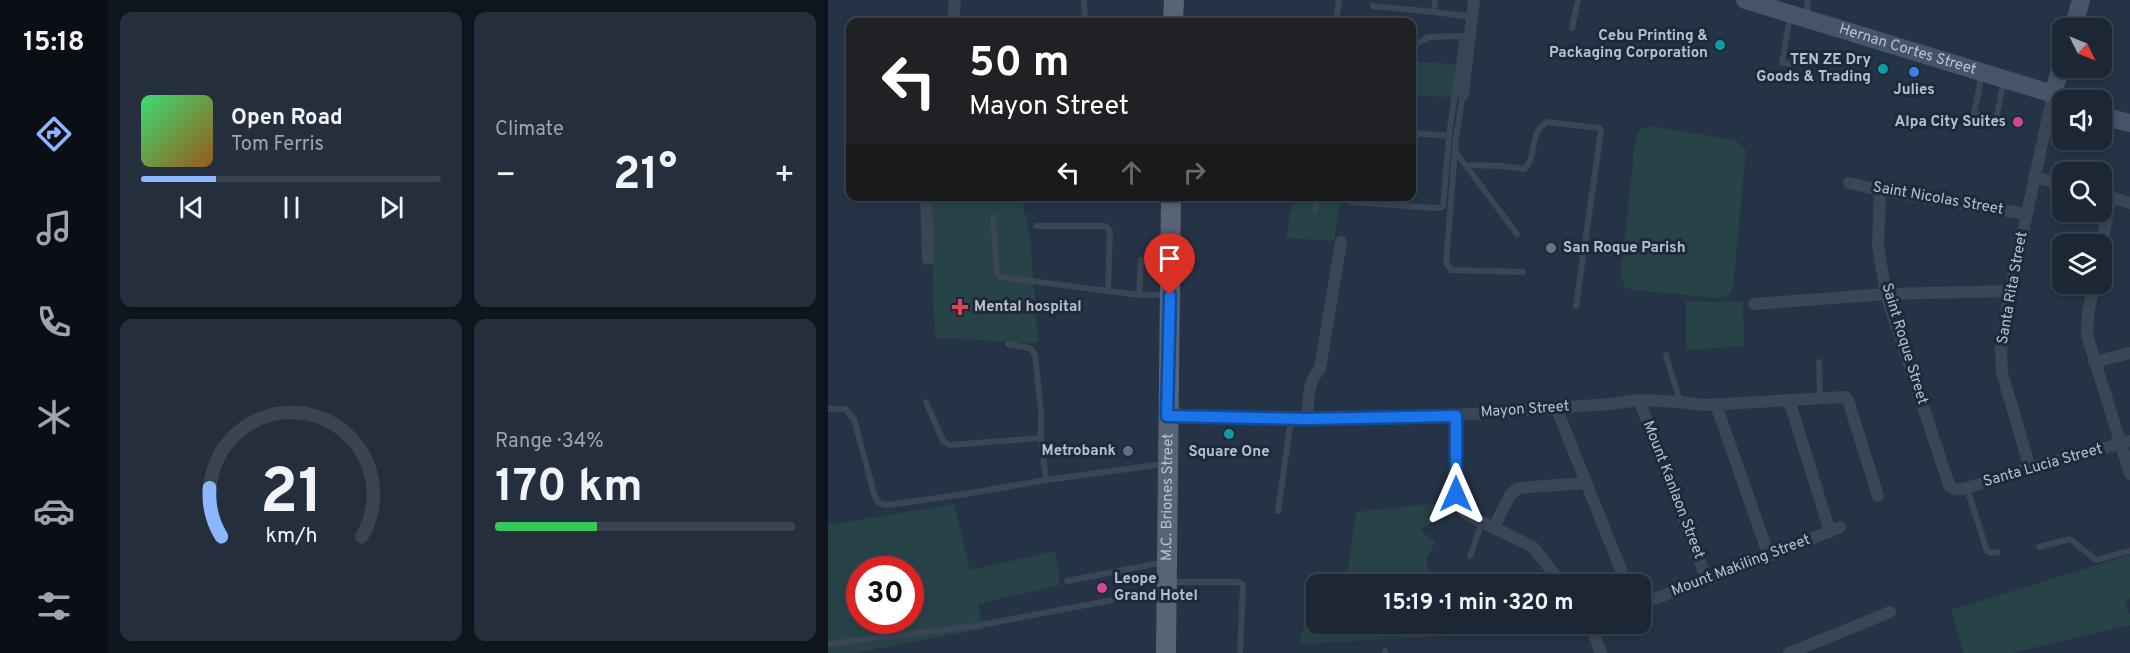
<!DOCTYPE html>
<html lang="en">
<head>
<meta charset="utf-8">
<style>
	:root { --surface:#1c2635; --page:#252e3d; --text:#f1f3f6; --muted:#a0a5ad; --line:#3a4350; --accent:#8cb7ff }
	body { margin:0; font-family:Overpass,sans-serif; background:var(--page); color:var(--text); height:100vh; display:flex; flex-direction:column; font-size:22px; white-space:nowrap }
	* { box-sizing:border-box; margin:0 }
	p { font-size:20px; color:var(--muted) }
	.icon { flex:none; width:33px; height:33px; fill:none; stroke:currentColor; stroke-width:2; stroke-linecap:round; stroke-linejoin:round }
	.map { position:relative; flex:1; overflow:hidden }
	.panel { display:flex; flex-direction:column; gap:12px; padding:12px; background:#0f151d; width:720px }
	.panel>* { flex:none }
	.top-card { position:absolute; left:18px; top:18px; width:570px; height:183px; border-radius:12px; box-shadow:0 3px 9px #0003,0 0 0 2px var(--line); background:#202124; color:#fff; overflow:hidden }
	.needle { width:39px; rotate:133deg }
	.fabs { position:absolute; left:1224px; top:18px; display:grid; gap:12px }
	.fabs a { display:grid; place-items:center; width:60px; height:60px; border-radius:12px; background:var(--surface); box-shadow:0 3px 9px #0003,0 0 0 2px var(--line); font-size:30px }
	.speed { position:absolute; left:18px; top:556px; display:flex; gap:12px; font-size:30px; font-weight:700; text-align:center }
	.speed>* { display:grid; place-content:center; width:78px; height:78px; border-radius:50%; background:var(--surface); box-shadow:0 3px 9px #0003,0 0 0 2px var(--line); line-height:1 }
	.speed .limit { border:9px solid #d22; background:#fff; color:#111 }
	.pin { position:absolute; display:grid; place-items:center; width:51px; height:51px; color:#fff; margin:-62px -26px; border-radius:50% 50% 50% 0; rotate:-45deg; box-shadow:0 0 6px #0007 }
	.pin .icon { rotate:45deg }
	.me { position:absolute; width:66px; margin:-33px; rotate:0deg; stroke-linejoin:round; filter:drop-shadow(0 0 4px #0008) }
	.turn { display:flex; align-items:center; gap:21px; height:126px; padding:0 24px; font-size:27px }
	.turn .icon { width:78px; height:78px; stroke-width:2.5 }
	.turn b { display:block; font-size:42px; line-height:51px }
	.lanes { display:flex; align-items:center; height:57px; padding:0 24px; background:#0003; justify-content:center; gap:30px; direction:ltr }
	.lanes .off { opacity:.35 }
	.big { font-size:45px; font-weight:700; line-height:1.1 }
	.panel .tile { flex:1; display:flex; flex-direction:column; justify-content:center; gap:9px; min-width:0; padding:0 21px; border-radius:12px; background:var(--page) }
	.panel .dial { align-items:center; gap:0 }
	.dial svg { height:156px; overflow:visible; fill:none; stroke:var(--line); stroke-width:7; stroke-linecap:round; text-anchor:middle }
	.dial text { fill:var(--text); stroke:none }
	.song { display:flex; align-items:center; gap:18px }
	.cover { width:72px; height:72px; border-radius:9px; background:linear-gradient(135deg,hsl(140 70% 55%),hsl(30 70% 35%)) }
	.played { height:6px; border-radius:3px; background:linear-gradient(90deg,var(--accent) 25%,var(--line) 25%) }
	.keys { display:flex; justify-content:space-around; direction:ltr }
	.heat { display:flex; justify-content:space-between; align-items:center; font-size:33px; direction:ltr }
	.charge { height:9px; border-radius:4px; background:linear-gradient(90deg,#34c759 34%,var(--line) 0) }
	.panel .tiles { flex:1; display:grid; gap:12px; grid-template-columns:repeat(2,1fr) }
	.trip { position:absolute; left:478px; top:574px; width:345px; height:60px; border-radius:12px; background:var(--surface); box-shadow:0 3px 9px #0003,0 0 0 2px var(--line); font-weight:700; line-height:60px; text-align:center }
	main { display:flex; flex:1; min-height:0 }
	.tabs { display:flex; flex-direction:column; width:108px; justify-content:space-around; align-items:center; background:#0b0f15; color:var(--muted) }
	.tabs .icon { width:42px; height:42px }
	.tabs .current { color:var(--accent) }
	.tabs b { font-size:27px; color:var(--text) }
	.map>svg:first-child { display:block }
	.green { fill:#274347; fill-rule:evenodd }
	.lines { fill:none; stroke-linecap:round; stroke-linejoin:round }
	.service { stroke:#3a4556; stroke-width:6 }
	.minor { stroke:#3a4556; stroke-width:12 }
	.secondary { stroke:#475369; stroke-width:18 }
	.primary { stroke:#586476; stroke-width:20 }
	.route-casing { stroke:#114b97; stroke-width:15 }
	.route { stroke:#1a73e8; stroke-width:10 }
	.culture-dot { fill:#0f9aa8; stroke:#1e2a3b; stroke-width:2 }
	.shop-dot { fill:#3f7fe0; stroke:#1e2a3b; stroke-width:2 }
	.hotel-dot { fill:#d1479c; stroke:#1e2a3b; stroke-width:2 }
	.worship-dot { fill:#6b7280; stroke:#1e2a3b; stroke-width:2 }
	.health-dot { fill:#e0444e; stroke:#1e2a3b; stroke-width:2 }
	.service-dot { fill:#5c6f8a; stroke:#1e2a3b; stroke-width:2 }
	.labels { text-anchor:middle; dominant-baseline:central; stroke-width:6; stroke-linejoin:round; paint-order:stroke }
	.poi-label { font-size:15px; font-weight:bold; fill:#b7c0cf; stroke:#1e2a3b; text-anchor:end }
	.street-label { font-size:15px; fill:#b7c0cf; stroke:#1e2a3b }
</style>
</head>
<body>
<main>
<nav class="tabs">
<b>15:18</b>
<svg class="icon current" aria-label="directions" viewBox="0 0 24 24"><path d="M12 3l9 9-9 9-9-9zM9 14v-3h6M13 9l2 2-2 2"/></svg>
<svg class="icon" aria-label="music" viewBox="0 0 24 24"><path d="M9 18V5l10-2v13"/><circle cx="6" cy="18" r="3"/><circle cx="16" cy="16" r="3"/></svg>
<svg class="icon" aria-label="phone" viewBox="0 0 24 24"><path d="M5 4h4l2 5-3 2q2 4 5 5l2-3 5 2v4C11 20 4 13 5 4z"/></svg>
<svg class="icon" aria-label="climate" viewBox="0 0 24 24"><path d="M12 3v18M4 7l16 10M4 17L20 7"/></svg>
<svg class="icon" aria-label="car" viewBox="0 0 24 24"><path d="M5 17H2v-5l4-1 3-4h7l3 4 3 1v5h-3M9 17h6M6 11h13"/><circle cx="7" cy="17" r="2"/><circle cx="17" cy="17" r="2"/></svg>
<svg class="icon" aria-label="filters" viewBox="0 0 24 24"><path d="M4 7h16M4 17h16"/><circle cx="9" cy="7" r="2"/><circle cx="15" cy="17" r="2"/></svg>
</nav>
<section class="panel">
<div class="tiles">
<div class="tile">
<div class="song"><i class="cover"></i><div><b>Open Road</b><p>Tom Ferris</p></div></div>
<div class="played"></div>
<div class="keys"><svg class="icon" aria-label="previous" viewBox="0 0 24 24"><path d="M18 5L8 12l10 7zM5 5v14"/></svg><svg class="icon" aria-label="pause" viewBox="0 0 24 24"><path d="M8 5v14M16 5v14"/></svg><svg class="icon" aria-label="next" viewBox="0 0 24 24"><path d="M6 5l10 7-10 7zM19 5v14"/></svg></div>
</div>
<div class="tile"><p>Climate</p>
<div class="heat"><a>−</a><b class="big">21°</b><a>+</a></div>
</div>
<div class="tile dial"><svg viewBox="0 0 100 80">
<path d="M14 69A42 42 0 1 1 86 69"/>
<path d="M14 69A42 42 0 0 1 8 44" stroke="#8cb7ff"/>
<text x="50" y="56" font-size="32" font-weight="700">21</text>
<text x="50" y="72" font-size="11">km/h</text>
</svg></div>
<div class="tile"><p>Range · 34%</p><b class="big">170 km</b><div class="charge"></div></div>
</div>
</section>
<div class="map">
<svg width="1302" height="653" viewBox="0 0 1302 653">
	<rect width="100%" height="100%" fill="#253347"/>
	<path class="green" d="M584,62L628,64L625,97L584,96Z
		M823,126L907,140L918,150L905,287L901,295L891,298L804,290L796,286L793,276L807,141L811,130Z
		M102,197H193L202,235L210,343L107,338Z
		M465,197H513L506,241L458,238Z
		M858,301L915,302L916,346L858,350Z
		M619,502L621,510L592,530L607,542L599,558L601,585H518L528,512Z
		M126,504L142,570L227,551L232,585L150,604L155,629L26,653H0V525ZM32,570H82V621H32Z
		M1302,555V599L1297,601L1302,616V625L1184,653H1136L1123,610Z
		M476,621H489V624H711L716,631L472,644Z"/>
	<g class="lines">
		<path class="service" d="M256,0L257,22
			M545,6L606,12L644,17
			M606,12L607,0
			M962,17L954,63L964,64
			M978,17L980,0
			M349,21L391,22
			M508,22L511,0
			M744,28L750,0
			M584,46L601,37L639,36
			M1154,73L1146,114L1168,119L1176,80
			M635,94L628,138L618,263L623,270L695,272
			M584,133L621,136
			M627,151L689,234
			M638,165L675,166L696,169C710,157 700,133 719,122L771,128L773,131L748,306
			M524,202L607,208L615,207L621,136L635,36
			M487,209L489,196
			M165,218L169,274L172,277L311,295H340
			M208,226H277L282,231L280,291
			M311,295L313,260L340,261
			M180,344L202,348L207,354L213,412V438
			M838,355L852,401
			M991,362L992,398
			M98,402L115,441L122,445L213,438L218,480
			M0,409H17L26,419L47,497L51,503L60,505L137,494L218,480L336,464
			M1139,488L1159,551L1163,553L1170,552
			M450,511L463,419
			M1211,547L1242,539L1268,560L1302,551
			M642,556L654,522
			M239,581L337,562
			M341,582H410L415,584L412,653
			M0,644L147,626L337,590
			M557,651V653"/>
		<path class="minor" d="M125,22L127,0
			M635,94L646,0
			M1206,177L1234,184
			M1021,183L1052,190L1198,214
			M1052,190L1050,247L1058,294L1121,485C1127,491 1131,490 1139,488L1202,468L1302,441
			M1274,194L1302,203
			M98,196L100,259
			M1274,245L1283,196
			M1266,284L1260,314L1259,335L1302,474
			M926,304L1058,294L1182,291
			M1266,362L1302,353
			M811,400L879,580
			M961,400L1002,532
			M888,405L941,556
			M728,407L799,585
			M628,415V494L631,507L640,515L705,547L735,585
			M339,416L479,419L558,418L628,415L782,404L811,400L852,402L875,405L1017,397L1020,400L1050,496
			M479,419C481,403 479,381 492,369L513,242
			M1202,468L1174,373L1173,349L1182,291L1225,94
			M666,527L682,495L690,488L757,483
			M813,604L941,556L1012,527
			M762,624L773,653
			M961,653L1062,612"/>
		<g class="secondary">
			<path id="s1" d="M917,0L1225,94L1239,100"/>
			<path d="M1245,28L1253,0"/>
			<path d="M1225,94L1234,63"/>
			<path d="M1274,116L1302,123"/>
		</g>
		<g class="primary">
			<path d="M345,22L346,0"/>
			<path id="s2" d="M338,653L343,196"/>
		</g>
	</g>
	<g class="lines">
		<defs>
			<path id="route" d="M342,295L339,416L479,419L628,416V494"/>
		</defs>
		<use href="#route" class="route-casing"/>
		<use href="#route" class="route"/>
	</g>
	<g class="culture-dot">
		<circle cx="892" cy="45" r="6"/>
		<circle cx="1055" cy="69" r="6"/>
		<circle cx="401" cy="434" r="6"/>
	</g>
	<circle class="shop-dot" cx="1086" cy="72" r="6"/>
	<g class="hotel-dot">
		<circle cx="1190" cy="122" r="6"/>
		<circle cx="274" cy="588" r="6"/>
	</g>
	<circle class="worship-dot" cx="723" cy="248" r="6"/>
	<path class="health-dot" d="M129 298h6v6h6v6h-6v6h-6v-6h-6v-6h6z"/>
	<circle class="service-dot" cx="300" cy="451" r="6"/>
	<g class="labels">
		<g class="poi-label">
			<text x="880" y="36">Cebu Printing &amp;<tspan x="880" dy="17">Packaging Corporation</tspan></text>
			<text x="1043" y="60">TEN ZE Dry<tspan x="1043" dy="17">Goods &amp; Trading</tspan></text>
			<text x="1086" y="90" text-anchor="middle">Julies</text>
			<text x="1178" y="122">Alpa City Suites</text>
			<text x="735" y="248" text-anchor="start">San Roque Parish</text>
			<text x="146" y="307" text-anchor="start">Mental hospital</text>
			<text x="288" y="451">Metrobank</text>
			<text x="401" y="452" text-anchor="middle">Square One</text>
			<text x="286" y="579" text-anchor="start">Leope<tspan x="286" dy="17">Grand Hotel</tspan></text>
		</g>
		<g class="street-label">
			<text stroke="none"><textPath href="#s1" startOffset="170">Hernan Cortes Street</textPath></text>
			<text transform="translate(1110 199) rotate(10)">Saint Nicolas Street</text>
			<text transform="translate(1185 288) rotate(-80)">Santa Rita Street</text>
			<text transform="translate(1076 344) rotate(73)">Saint Roque Street</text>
			<text transform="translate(697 410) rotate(-4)">Mayon Street</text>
			<text transform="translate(1215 466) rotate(-16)">Santa Lucia Street</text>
			<text transform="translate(845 490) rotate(69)">Mount Kanlaon Street</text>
			<text stroke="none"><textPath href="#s2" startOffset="156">M.C. Briones Street</textPath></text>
			<text transform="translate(913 566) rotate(-21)">Mount Makiling Street</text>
		</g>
	</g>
</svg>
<div class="fabs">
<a><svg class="needle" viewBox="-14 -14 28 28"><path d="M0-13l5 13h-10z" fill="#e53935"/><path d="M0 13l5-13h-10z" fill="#a0a5ad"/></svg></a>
<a><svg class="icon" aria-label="sound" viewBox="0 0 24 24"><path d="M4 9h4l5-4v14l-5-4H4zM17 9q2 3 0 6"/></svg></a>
<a><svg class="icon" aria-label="search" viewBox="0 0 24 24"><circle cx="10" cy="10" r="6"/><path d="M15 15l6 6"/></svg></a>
<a><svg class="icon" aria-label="layers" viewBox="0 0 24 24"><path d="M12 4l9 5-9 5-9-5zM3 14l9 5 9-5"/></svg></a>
</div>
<div class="speed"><div class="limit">30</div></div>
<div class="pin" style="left:342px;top:295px;background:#d93025"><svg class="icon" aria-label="arrive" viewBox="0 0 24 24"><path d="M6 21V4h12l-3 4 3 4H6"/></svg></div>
<svg class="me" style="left:628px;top:494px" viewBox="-20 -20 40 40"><path d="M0-17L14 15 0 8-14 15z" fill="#1a73e8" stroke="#fff" stroke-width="4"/></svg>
<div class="trip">15:19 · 1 min · 320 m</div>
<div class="top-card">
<div class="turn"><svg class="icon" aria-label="left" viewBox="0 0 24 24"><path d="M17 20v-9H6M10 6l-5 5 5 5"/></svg><div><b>50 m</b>Mayon Street</div></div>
<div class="lanes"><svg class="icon" aria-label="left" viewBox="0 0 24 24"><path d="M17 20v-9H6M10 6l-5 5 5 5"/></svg><svg class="icon off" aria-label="ahead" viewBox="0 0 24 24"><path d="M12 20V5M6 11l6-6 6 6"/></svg><svg class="icon off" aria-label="right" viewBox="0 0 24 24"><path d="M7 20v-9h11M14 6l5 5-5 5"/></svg></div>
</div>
</div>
</main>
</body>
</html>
